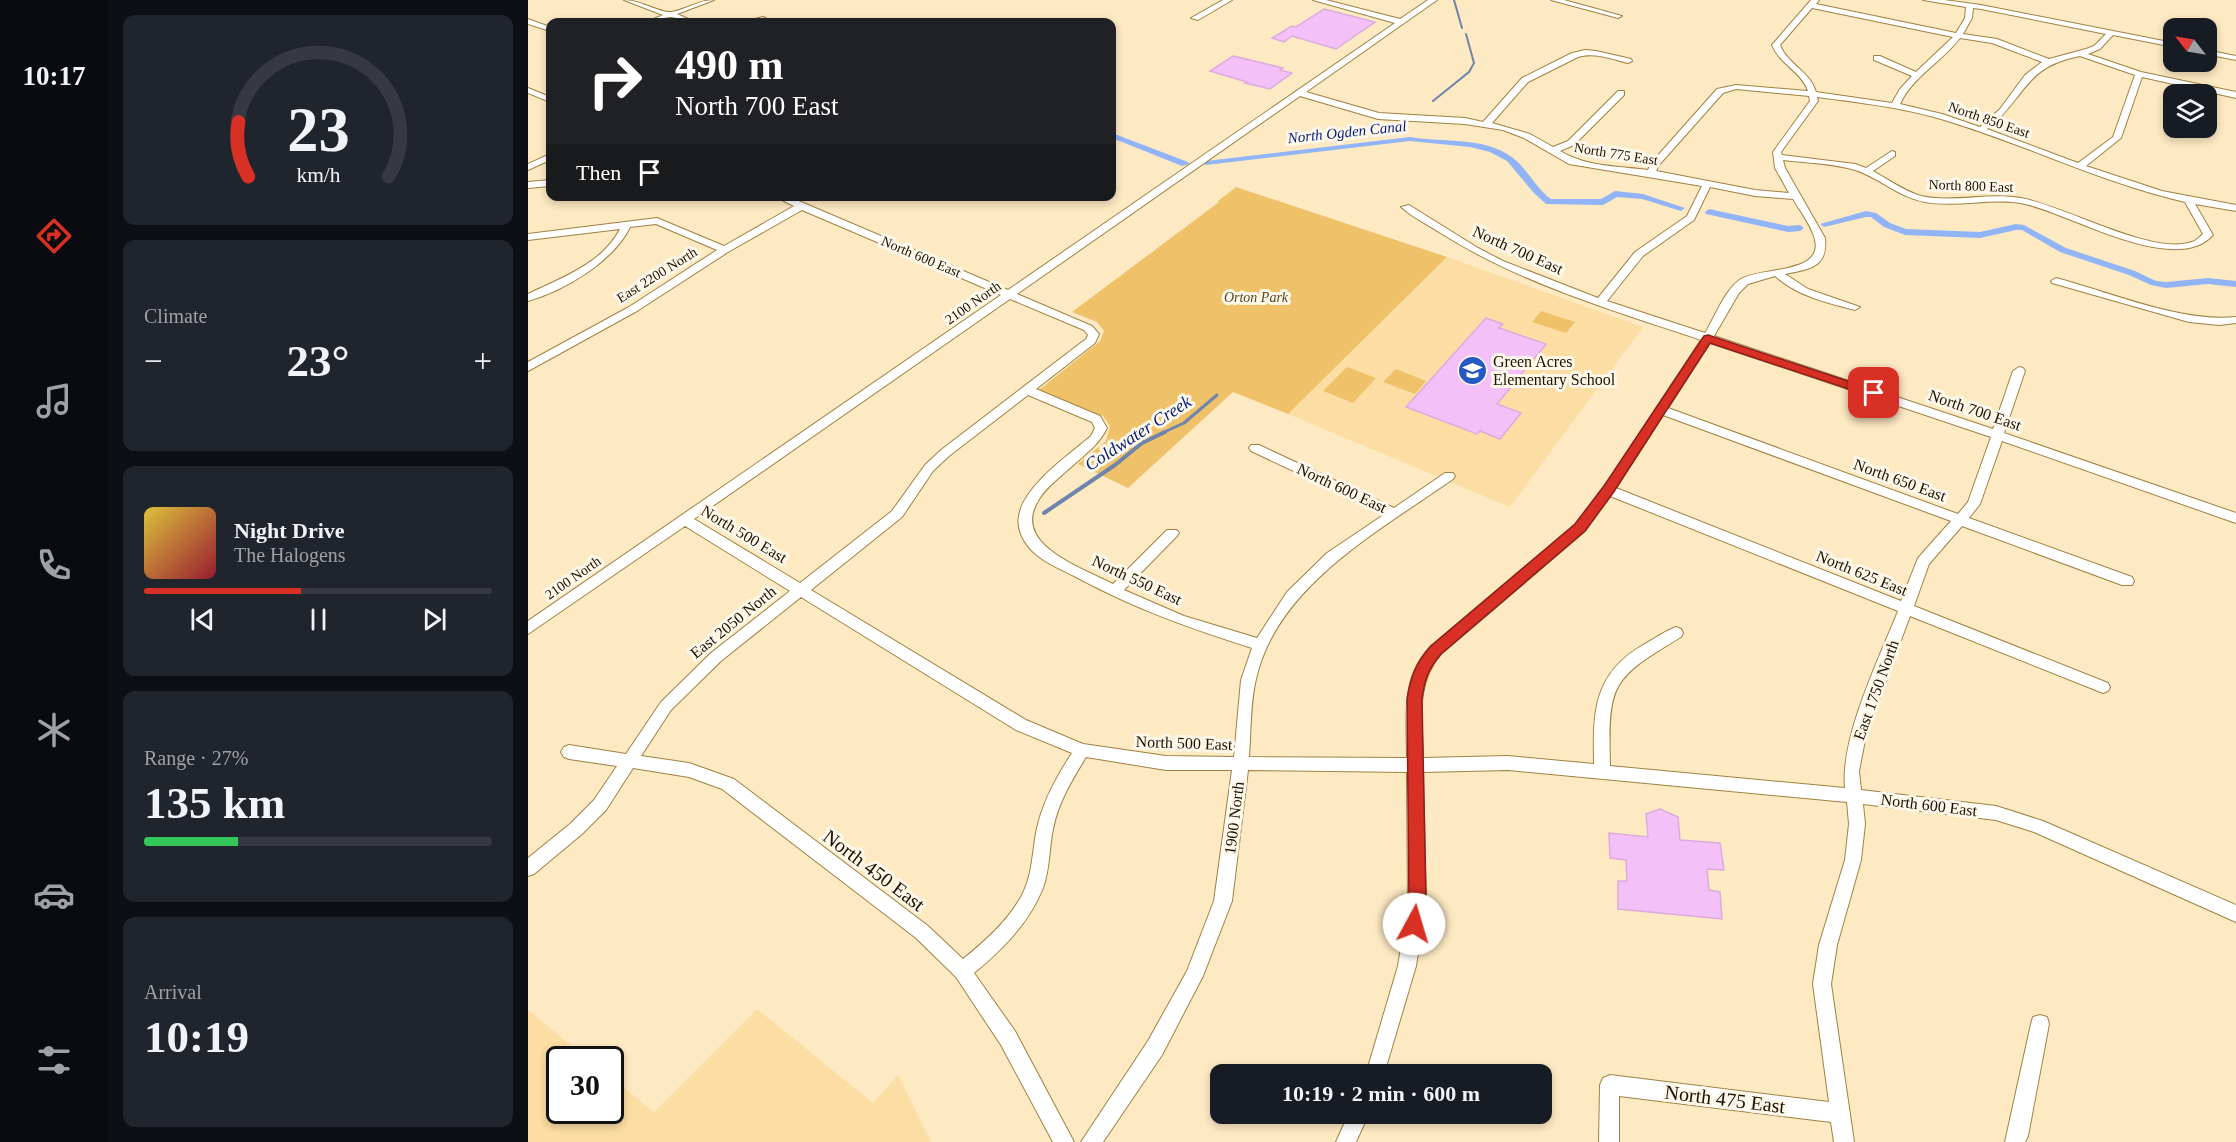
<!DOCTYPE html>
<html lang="en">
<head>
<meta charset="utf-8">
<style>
	:root { --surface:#171b24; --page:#20242c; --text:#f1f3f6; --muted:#9ea1a6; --line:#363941; --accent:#d93025 }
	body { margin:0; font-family:Georgia,serif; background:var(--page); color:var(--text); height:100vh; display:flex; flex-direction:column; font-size:22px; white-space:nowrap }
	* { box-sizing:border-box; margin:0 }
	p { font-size:20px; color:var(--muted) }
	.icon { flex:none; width:33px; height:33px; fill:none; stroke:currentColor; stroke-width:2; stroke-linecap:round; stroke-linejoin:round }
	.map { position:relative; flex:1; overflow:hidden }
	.side { display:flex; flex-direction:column; gap:15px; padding:15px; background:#0d0f14; width:420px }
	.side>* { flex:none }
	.hud { position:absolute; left:18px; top:18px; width:570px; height:183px; border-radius:12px; box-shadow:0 3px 9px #0003; background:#202124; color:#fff; overflow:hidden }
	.needle { width:39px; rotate:301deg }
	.buttons { position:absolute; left:1635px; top:18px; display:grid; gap:12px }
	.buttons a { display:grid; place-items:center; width:54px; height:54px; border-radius:12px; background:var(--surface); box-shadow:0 3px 9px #0003; font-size:30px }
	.speed { position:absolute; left:18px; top:1046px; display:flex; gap:12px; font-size:30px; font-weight:700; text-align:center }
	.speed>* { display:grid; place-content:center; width:78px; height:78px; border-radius:50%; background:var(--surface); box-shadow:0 3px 9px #0003; line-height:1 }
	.speed .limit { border:3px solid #111; border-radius:9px; background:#fff; color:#111 }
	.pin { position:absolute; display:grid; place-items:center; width:51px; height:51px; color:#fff; margin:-26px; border-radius:12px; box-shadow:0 3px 9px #0006 }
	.me { position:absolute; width:66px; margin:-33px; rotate:6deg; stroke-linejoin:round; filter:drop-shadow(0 0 4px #0008) }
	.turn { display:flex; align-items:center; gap:21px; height:126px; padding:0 30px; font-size:27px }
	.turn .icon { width:78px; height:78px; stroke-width:2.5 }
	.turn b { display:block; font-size:42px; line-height:51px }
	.then { display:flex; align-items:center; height:57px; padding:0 30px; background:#0003; gap:12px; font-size:22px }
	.big { font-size:45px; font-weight:800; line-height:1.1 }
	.side .tile { flex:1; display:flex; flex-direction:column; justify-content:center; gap:9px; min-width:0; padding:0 21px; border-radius:12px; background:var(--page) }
	.side .dial { align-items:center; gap:0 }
	.dial svg { height:156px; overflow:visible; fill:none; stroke:var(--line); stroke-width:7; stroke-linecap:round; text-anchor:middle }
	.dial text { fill:var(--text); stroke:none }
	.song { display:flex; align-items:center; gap:18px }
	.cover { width:72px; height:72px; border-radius:9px; background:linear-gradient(135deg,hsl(50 70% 55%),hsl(350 70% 35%)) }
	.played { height:6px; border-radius:3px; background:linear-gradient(90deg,var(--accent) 45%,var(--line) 45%) }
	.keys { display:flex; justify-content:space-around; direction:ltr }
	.heat { display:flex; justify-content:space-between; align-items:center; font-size:33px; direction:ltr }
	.charge { height:9px; border-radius:4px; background:linear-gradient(90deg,#34c759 27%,var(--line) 0) }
	.trip { position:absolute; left:682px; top:1064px; width:342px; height:60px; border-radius:12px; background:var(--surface); box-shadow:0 3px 9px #0003; font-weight:800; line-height:60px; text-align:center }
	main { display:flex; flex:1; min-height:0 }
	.dock { display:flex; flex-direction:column; width:108px; justify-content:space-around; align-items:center; background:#090b0e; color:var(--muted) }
	.dock .icon { width:42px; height:42px }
	.dock .current { color:var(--accent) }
	.dock b { font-size:27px; color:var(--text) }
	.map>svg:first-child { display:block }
	.built { fill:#fcdea4 }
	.green { fill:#efc269 }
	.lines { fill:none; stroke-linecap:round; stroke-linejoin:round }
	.stream-far2 { stroke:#6e83ae; stroke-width:2 }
	.stream-far1 { stroke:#6e83ae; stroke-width:3 }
	.stream { stroke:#6e83ae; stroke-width:4 }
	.canal { fill:#91b4f8; fill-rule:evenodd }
	.building { fill:#f3c1f8; stroke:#dbabe0; stroke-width:1.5 }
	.minor-casing { stroke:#a08141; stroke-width:2 }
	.minor { fill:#fff; fill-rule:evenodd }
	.route { fill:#d93025; stroke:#8d1f18; stroke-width:1.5 }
	.labels { text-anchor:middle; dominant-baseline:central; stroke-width:6; stroke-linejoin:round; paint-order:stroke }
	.far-street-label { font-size:14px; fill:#1d1100; stroke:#fef8eb }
	.far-park-label { font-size:14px; font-style:italic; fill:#58441a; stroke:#fef8eb }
	.far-water-label { font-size:15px; font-style:italic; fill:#001e7d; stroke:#fef8eb }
	.street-label { font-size:16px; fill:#1d1100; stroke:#fef8eb }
	.poi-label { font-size:16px; fill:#1d1100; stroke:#fef8eb; text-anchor:start }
	.water-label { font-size:18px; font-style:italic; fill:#001e7d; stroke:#fef8eb }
	.near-street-label { font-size:20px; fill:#1d1100; stroke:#fef8eb }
</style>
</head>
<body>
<main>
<nav class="dock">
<b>10:17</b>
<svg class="icon current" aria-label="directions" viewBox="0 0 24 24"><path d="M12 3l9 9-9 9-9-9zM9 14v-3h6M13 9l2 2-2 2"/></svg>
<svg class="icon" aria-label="music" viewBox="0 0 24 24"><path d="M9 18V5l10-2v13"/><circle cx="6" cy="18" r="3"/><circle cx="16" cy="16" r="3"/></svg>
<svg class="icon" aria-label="phone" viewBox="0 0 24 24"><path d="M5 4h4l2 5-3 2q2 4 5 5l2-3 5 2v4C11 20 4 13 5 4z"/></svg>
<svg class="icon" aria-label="climate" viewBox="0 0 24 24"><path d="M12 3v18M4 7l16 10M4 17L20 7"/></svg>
<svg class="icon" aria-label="car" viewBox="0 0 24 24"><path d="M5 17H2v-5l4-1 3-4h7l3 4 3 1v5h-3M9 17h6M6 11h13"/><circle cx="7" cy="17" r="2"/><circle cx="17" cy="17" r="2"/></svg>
<svg class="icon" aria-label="filters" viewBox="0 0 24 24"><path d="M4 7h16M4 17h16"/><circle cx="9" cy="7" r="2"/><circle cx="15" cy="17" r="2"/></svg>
</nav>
<section class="side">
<div class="tile dial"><svg viewBox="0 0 100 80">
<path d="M14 69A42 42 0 1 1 86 69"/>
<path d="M14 69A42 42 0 0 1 9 41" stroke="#d93025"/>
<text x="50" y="56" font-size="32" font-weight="700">23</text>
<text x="50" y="72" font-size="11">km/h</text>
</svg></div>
<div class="tile"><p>Climate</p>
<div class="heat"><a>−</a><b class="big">23°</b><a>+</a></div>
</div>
<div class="tile">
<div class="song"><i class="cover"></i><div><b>Night Drive</b><p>The Halogens</p></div></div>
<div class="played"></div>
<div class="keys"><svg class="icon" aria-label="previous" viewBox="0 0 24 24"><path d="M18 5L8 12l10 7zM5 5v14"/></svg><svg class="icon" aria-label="pause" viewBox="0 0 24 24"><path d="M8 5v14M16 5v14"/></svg><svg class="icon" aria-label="next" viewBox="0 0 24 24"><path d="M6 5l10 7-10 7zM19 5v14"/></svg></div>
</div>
<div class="tile"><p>Range · 27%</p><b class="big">135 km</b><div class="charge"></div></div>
<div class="tile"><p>Arrival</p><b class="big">10:19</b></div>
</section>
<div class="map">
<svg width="1708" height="1142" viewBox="0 0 1708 1142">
	<rect width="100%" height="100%" fill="#fde9c2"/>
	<path class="built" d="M919,257L1115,327L982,507L760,414Z
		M229,1009L345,1103L370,1075L403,1142H0V1010L60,1059H32V1110H82L83,1077L126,1112Z"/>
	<path class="green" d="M708,187L919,257L760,414L705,392L600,488L550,464L578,441L582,426L575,416L511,390L572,341L576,331L569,322L544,312L691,202L690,201Z
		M1013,311L1047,322L1038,333L1004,322Z
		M819,367L848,378L825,403L795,391Z
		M868,369L898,381L887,394L855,382Z"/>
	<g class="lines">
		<path class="stream-far2" d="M926,0L934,28
			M905,101L941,72L946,63L938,34"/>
		<path class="stream-far1" d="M634,433L656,423L689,395"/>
		<path class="stream" d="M516,513L587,465L614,443L637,432"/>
		<path class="canal" d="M584,133L660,162L661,164L654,166L584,138Z
			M882,137C915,143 957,136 985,158C1000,170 1008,188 1023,199H1073L1087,191L1115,194L1157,208L1153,211L1114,199L1089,197L1075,205L1018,204L1006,193L979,161L962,152L942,147L882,141L678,165L674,163L678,161Z
			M1181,209L1260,226L1272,225L1276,228L1272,231L1260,232L1178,214L1177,212Z
			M1338,211L1348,213L1362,223L1378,229L1452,232L1488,224L1496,225L1538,248L1607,271L1628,281L1638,282L1680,278L1708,281V287L1680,284L1638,288L1623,285L1601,275L1532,252L1494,230H1488L1452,238L1377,235L1356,227L1343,217H1338L1296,227L1292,224Z"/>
	</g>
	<path class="building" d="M796,9L847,22L808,49L764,36L756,42L744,38L764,26L768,27Z
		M705,56L755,68L752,70L764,73L742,89L717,83L719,82L682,71Z
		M958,318L975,324L971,328L1018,344L969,404L993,413L972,439L952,431L949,434L878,407Z
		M1132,809L1150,817L1152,840L1192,843L1196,870L1179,869L1181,890L1192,892L1194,919L1090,909V881H1099L1098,860L1082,858L1081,833L1120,837L1118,814Z"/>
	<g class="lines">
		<defs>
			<path id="minor" d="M96,0C112,0 132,13 143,12C158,10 170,0 186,0L149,14L167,22C159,22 151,18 143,17C135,17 127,22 119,22L135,15Z
				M695,0H704L670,20L663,18Z
				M785,0H798L872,19L900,0H909L778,92L851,113L937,118L955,122L994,78L1044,53L1057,50L1068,51L1103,59L1104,61L1100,63C1084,59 1066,52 1050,57L1000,82L964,123L1002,134L1025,147L1040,141L1090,91H1096V95L1046,145L1032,151C1059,167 1089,166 1120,170L1124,162L1189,89L1208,85L1280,91C1273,71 1252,65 1244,45L1283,0H1291L1288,4L1428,33L1437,18L1438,7L1395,0H1416L1453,5L1646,43V47L1585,35L1572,49L1560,54L1613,72L1708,92V98L1614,77L1593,138L1558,166L1634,191L1708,205V211L1667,204L1685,235C1647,277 1543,214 1497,204C1464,197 1430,208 1397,202C1370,197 1352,178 1327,170C1305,163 1278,163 1255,160L1257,168L1297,238C1300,268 1281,269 1257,274L1280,289L1332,307L1327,310C1299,303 1269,296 1247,276L1220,284L1211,293L1186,336L1465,429L1485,371L1491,367L1495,368L1497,371L1476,433L1708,513V523L1474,441L1452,504L1441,518L1604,577L1606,581L1604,585H1594L1434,526L1401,564L1386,606L1580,683L1582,687L1580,691L1575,693L1570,691L1382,616L1338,735L1331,771L1333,790L1468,806L1515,821L1708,905V922L1506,832L1468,820L1335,804L1337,824L1333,860L1309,945L1303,984L1326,1142H1306L1303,1122L1091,1096V1142H1071L1072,1085L1075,1078L1082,1075L1301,1102L1285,984L1291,945L1317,860L1321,824L1319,802L980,770L895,772L898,902L888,966L856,1074H838L870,966L880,902L879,772L720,770L704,901L675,976L634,1055L575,1142H553L620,1041L659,971L686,901L704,770H638L558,757C544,780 530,803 525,829C521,848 522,869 515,888C501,923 475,949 446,973L487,1031L546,1142H525L473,1045L428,977L388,938L194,789L161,777L105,768L78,810L54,834L6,874L0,876V858L42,824L66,800L89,766L41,759L36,757L33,752L36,747L41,745L98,754L133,702L183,653L262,591L157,526L0,634V621L473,295L274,210L200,252L109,311L0,371V362L101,307L189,250L128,224L102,227C86,261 36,291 0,301V294C33,278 74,264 92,229L0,240V234L129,218L196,246L266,206L246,196H259L480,290L867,23ZM1284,8L1425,37L1388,72L1352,56H1346V60L1384,76L1372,89L1364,103L1288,92C1282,71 1260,65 1252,45ZM1445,8L1453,9L1578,34L1566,46L1558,49L1521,59L1469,39L1435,34L1444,18ZM1432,38L1464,43L1514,62L1497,75L1472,109L1452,127L1414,114L1372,104C1385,76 1414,62 1432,38ZM1552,56L1607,75L1585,137L1550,163L1459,129C1499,97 1495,67 1552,56ZM1208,89L1281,96L1282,101L1245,152L1247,168L1261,193L1227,190L1128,171L1131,165L1195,93ZM772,96L850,119L937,124L975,130L996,138L1041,164L1174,186L1159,216L1107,252L1070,298L975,261L950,248L881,205L873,207C884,217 899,224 911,232C991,283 1084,310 1173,340L1083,477L1047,525L903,646C872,679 879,716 879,758L721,757C723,732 722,704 728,679C749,585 853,530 925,479L927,476L925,473H917L866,508L731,445H723L721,448L723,451L857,514L799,553L759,592L729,638L656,616L596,590L649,536L651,533L649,530H639L585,584C555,568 483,545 510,501C517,488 531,478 542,468C556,455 571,445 579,428L572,416L508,389L567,343L571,334L564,326L489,294ZM1289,97C1329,102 1368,107 1406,117C1491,141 1570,182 1657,202L1675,234C1671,237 1668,241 1664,242C1624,256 1537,206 1493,198C1460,192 1426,203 1393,196C1376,191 1361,180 1345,171L1367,156V152L1364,151L1338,168L1327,164L1254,155L1253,152L1290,101ZM1182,187L1227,196L1265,199C1272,211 1284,226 1287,240C1295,274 1234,267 1213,279C1197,289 1187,317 1177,333L1079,301L1115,256L1166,220ZM482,299L556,330L560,335L558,339L413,450L397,465L364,511L272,583L166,519ZM1182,343L1463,437L1440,502L1430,514L1140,408ZM500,395L564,422L567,428L563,436C542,454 495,486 491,516C488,531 498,547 510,556C521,565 537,571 550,578C608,609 661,628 724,648L713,680L706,757L638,756L555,744L498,720L283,590L374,517L405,471L421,456ZM1135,415L1423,521L1390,558L1373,601L1088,488ZM1082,496L1370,611C1351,659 1312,738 1317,788L1082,766C1080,683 1083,679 1153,637L1155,633L1153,629L1148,627C1137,631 1126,639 1115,645C1065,674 1065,712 1066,764L980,756L895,758C894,721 887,683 913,654L1057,531ZM273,597L488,730L544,753C529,776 515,801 509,828C504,851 505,874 494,895C480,921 457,941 435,959L400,926L206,779L161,763L113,756L143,710L193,661Z
				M1023,0H1036L1094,16L1090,18Z
				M235,17L239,19L238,21L214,22Z
				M0,19L22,27V31L0,24Z
				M1678,50L1708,56V60L1678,54Z
				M0,88L22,97V102L0,93Z
				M22,154V160L0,170V164Z
				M22,180V186L0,188V182Z
				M1528,278C1582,292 1653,323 1708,317V323L1691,325L1661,322L1524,283L1523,281Z
				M1512,1015L1519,1017L1521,1024L1500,1136L1497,1142H1477L1503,1024L1505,1017Z
				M821,1113H841L828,1142H808Z"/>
		</defs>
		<use href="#minor" class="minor-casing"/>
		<use href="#minor" class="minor"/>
	</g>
	<path class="route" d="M1180,335L1350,391L1352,393L1346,397L1342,396L1182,343L1085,493L1057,531L913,654C900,669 896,681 894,700L898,902L892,930L886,932L880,930L877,924L881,902L879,700C882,678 888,662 903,646L1047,524L1076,486L1176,336Z"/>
	<defs>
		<symbol id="school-disc" viewBox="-11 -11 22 22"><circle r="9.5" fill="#2657c5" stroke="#fef8eb"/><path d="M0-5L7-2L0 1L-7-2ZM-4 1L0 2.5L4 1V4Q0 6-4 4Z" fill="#fff"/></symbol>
	</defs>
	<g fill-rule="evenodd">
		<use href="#school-disc" x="928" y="354" width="33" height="33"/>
	</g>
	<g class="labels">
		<g class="far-street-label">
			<text transform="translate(1461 120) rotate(19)">North 850 East</text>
			<text transform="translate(1088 154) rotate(9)">North 775 East</text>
			<text transform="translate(1443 186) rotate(2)">North 800 East</text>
			<text transform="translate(393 257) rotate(23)">North 600 East</text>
			<text transform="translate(129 275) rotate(-32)">East 2200 North</text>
			<text transform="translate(445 303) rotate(-35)">2100 North</text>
			<text transform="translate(45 578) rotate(-35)">2100 North</text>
		</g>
		<g class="far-park-label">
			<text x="728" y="297">Orton Park</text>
		</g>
		<g class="far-water-label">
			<text transform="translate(819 132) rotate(-6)">North Ogden Canal</text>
		</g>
		<g class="street-label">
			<text transform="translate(990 250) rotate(24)">North 700 East</text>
			<text transform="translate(1447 410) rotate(19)">North 700 East</text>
			<text transform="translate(1372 480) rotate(20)">North 650 East</text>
			<text transform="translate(814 488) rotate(25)">North 600 East</text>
			<text transform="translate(216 534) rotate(31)">North 500 East</text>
			<text transform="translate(1334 573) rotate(22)">North 625 East</text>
			<text transform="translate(609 580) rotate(25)">North 550 East</text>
			<text transform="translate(205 622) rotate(-39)">East 2050 North</text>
			<text transform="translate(1348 690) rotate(-70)">East 1750 North</text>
			<text transform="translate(656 743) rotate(2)">North 500 East</text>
			<text transform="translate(1401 805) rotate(7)">North 600 East</text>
			<text transform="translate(706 818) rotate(-83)">1900 North</text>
		</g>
		<g class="poi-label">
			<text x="965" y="361">Green Acres<tspan x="965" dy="18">Elementary School</tspan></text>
		</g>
		<g class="water-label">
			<text transform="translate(610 433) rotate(-33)">Coldwater Creek</text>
		</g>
		<g class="near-street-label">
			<text transform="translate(346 870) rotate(37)">North 450 East</text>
			<text transform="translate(1197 1099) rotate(7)">North 475 East</text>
		</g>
	</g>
</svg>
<div class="buttons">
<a><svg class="needle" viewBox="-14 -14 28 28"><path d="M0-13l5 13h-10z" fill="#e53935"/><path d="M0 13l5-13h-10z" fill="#9ea1a6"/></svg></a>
<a><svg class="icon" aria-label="layers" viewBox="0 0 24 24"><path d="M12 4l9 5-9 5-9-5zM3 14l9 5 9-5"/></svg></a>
</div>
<div class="speed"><div class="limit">30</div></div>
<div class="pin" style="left:1346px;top:393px;background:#d93025"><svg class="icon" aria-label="arrive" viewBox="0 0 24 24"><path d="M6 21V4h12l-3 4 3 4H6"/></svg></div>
<svg class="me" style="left:886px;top:924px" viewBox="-20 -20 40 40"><circle r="19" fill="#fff"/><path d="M0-13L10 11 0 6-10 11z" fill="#d93025"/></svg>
<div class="trip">10:19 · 2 min · 600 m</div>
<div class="hud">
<div class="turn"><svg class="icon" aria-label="right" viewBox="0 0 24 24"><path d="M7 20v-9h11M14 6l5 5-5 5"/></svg><div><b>490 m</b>North 700 East</div></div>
<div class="then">Then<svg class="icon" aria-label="arrive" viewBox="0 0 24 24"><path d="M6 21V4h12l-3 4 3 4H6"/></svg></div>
</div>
</div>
</main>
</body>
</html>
